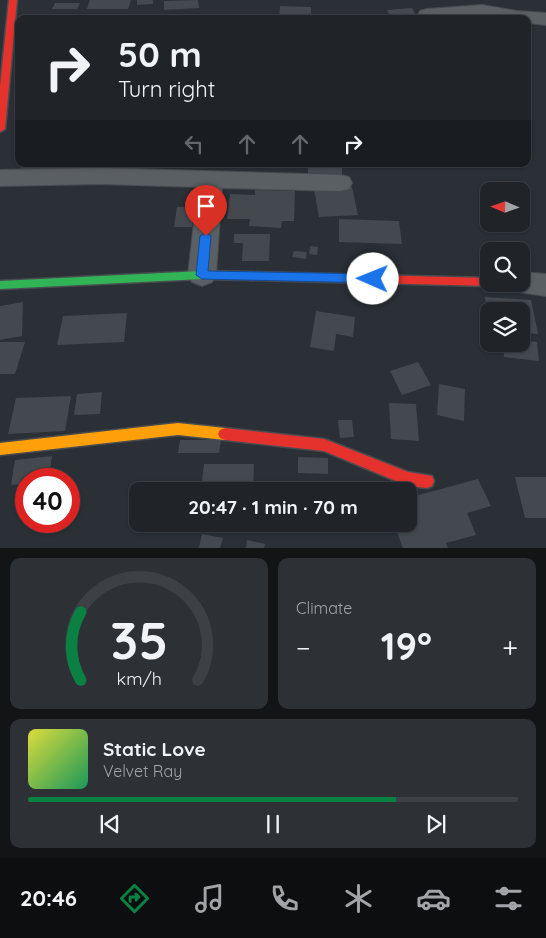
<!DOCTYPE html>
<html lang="en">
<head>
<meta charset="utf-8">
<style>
	:root { --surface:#202428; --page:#2d3034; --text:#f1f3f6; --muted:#a2a4a8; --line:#3d4145; --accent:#0b8043 }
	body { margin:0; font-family:Quicksand,sans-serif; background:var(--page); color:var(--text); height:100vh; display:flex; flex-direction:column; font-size:19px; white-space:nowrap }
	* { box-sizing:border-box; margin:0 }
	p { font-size:16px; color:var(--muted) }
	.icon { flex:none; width:28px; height:28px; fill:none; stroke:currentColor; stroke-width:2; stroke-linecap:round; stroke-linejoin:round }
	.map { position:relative; height:548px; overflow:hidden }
	.details { display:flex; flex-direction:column; gap:10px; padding:10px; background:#121416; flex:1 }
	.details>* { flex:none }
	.banner { position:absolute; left:15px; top:15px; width:516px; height:152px; border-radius:10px; box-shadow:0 1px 4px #0004,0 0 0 1px var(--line); background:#202428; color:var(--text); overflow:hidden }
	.needle { width:32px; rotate:272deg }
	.tools { position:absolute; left:480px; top:182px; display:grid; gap:10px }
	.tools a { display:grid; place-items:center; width:50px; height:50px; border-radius:10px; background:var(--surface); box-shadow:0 1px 4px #0004,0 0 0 1px var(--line); font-size:25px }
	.speed { position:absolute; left:15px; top:468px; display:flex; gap:10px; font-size:25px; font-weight:700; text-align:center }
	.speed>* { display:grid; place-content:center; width:65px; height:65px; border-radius:50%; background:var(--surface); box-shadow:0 1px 4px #0004,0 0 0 1px var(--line); line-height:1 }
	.speed .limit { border:8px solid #d22; background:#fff; color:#111 }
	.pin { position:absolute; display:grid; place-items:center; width:42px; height:42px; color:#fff; margin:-51px -21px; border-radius:50% 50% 50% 0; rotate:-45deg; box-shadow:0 0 5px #0007 }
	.pin .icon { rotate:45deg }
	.me { position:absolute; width:55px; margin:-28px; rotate:271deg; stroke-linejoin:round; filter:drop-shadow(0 0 4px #0008) }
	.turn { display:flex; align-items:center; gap:18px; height:105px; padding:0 20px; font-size:22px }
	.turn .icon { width:65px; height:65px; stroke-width:2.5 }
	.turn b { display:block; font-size:35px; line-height:42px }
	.lanes { display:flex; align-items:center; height:48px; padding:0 20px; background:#0003; justify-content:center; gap:25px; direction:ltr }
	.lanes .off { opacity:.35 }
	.big { font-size:38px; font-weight:800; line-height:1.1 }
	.details .card { flex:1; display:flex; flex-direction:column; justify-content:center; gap:8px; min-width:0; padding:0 18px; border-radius:10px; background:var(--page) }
	.details .dial { align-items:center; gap:0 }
	.dial svg { height:130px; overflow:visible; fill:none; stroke:var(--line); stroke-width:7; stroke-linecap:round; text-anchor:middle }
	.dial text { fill:var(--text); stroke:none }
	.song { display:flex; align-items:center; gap:15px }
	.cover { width:60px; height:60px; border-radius:8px; background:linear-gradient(135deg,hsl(60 70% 55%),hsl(150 70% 35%)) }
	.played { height:5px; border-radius:2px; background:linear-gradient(90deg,var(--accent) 75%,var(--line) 75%) }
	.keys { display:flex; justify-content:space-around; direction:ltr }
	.heat { display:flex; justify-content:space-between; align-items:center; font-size:28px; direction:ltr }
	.details .tiles { flex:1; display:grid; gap:10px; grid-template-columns:1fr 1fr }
	.card:last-child { grid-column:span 2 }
	.trip { position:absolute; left:129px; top:482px; width:288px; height:50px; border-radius:10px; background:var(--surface); box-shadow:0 1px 4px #0004,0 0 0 1px var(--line); font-weight:800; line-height:50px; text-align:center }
	.tab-bar { display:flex; height:80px; justify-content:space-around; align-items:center; background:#0d0e10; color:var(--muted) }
	.tab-bar .icon { width:35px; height:35px }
	.tab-bar .active { color:var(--accent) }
	.tab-bar b { font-size:22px; color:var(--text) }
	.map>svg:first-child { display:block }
	.building { fill:#43494e }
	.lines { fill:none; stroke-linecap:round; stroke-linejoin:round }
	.street-casing { stroke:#484c51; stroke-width:2 }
	.fast-casing { stroke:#484c51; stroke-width:3 }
	.slow-casing { stroke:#484c51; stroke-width:3 }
	.jam-casing { stroke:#484c51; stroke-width:3 }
	.street { fill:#5a5f64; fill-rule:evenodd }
	.fast { fill:#30b455; fill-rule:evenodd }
	.slow { fill:#ff9f0a; fill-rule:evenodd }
	.jam { fill:#e5322d; fill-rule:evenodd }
	.route { fill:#1a73e8; stroke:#114b97 }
</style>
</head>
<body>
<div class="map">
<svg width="546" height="548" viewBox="0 0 546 548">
	<rect width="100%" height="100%" fill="#2a3036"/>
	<path class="building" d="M90,0H131L128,9H87Z
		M137,0H153V4L137,5Z
		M198,0L199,8L164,10V1Z
		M55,3H80L77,9H52Z
		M280,6L311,7V19L279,18Z
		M412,8L416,16H404L405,19H391L387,10Z
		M22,164H81L79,169L20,170Z
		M106,164H133L132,167H105Z
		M308,164H342V175L308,173Z
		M352,187L358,215L319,217L314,189Z
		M255,190L295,191L294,221H282L281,228L249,226L250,219H227L230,194L255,195Z
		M177,207H194L192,227H174Z
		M339,219L399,221L402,244L339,242Z
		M234,234H270L269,261H242L243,243H234Z
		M310,246L318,247L317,255L309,254Z
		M294,251L307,252L306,259L292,257Z
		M485,297L531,300L538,334L521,333V311H489L488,316Z
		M23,302L22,336L0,340V306Z
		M316,311L355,317L353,337L336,334L334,351L310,347Z
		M127,313L124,342L57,345L63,316Z
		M521,340L537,342L539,361L504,357L503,344H521Z
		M0,342H25L15,374H0Z
		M418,362L431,385L402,395L390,371Z
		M439,384L465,389L464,421L437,415Z
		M102,392L100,414L74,415L77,394Z
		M71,396L65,431L8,434L16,398Z
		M389,403L416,404L419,441L391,439Z
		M338,420H352L354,437L340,438Z
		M180,440H221L219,453H178Z
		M52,456L49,479H26V484L11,485L15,460Z
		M298,457L328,458V474L298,473Z
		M204,464H254L253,490H201Z
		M515,477H546V518H525Z
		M478,479L491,506L467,513L476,535L446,543L448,548H403L394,524H408V498Z
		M202,534L223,538L220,548H199Z
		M247,540L265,544L264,548H246Z"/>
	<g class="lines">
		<defs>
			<path id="street" d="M482,5L517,11L546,13V25L528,23V19H498L482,15L420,19L418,15L420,11L427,9Z
				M101,168L340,175L349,177L352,183L349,189L340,191L222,188L216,275L212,282L202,286L192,282L188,275L198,187L101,184L0,186V170Z
				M521,272L546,274V296L511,291L507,284H521Z"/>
			<path id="fast" d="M202,271L251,272L255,273L257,276L255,279L251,280L202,279L0,289V281Z"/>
			<path id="slow" d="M178,423L225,428L230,430L232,434L230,438L225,440L178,435L0,455V443Z"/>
			<path id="jam" d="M9,0H17L5,129L0,132V87Z
				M251,272L489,278V284H494L489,286L251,280L247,279L245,276L247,273Z
				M225,428L324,439L408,472L432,476L434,481L432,486L427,488L408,486L324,451L225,440L220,438L218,434L220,430Z"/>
		</defs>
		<use href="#street" class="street-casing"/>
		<use href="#fast" class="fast-casing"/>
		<use href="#slow" class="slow-casing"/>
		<use href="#jam" class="jam-casing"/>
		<use href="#street" class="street"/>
		<use href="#fast" class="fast"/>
		<use href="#slow" class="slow"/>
		<use href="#jam" class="jam"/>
	</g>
	<path class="route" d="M206,233L211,236L208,271L373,274L378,279L373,283L202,279L196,275L200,236Z"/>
</svg>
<div class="tools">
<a><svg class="needle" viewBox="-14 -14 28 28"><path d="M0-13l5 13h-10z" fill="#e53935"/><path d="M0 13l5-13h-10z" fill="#a2a4a8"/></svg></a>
<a><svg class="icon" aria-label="search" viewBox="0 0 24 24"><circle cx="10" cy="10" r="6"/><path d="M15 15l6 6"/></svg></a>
<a><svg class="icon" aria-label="layers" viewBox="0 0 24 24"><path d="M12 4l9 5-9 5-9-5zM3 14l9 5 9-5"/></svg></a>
</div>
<div class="speed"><div class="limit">40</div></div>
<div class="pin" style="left:206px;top:236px;background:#d93025"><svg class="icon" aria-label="arrive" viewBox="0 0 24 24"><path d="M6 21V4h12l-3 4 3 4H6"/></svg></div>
<svg class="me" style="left:373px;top:279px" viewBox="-20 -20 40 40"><circle r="19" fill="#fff"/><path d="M0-13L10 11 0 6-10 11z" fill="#1a73e8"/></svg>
<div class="trip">20:47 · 1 min · 70 m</div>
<div class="banner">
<div class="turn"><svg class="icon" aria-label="right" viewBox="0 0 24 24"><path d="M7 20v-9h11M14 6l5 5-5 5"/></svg><div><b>50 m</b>Turn right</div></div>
<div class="lanes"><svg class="icon off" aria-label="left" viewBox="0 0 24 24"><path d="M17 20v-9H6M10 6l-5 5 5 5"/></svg><svg class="icon off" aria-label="ahead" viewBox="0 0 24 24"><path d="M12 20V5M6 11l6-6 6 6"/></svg><svg class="icon off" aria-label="ahead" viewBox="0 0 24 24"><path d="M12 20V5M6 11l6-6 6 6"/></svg><svg class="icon" aria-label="right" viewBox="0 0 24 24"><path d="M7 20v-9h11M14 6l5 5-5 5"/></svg></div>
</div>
</div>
<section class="details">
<div class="tiles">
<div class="card dial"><svg viewBox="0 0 100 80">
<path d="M14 69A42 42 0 1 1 86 69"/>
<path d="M14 69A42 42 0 0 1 14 27" stroke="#0b8043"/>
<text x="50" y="56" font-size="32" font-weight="700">35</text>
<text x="50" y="72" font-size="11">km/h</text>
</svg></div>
<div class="card"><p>Climate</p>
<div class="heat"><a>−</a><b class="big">19°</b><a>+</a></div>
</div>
<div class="card">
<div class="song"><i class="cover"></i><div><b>Static Love</b><p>Velvet Ray</p></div></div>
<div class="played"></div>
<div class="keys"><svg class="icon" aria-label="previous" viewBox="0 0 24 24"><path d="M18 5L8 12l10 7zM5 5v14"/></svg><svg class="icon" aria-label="pause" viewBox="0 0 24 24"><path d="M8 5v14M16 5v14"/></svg><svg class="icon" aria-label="next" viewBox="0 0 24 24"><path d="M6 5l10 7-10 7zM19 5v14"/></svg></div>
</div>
</div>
</section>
<nav class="tab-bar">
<b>20:46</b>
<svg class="icon active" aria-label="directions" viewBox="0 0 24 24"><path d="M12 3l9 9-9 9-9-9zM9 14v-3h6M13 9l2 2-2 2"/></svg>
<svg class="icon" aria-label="music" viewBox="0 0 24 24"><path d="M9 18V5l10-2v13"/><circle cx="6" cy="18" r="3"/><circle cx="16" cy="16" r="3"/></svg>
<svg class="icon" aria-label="phone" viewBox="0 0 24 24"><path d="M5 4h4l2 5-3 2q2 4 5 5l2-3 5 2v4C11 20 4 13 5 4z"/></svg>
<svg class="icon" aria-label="climate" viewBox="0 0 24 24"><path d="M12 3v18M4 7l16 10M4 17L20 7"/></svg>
<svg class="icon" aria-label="car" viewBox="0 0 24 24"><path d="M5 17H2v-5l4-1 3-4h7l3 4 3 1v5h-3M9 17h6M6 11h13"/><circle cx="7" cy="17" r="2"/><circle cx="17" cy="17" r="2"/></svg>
<svg class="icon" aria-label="filters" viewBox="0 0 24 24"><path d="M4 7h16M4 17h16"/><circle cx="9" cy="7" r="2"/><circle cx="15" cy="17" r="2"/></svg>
</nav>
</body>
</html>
